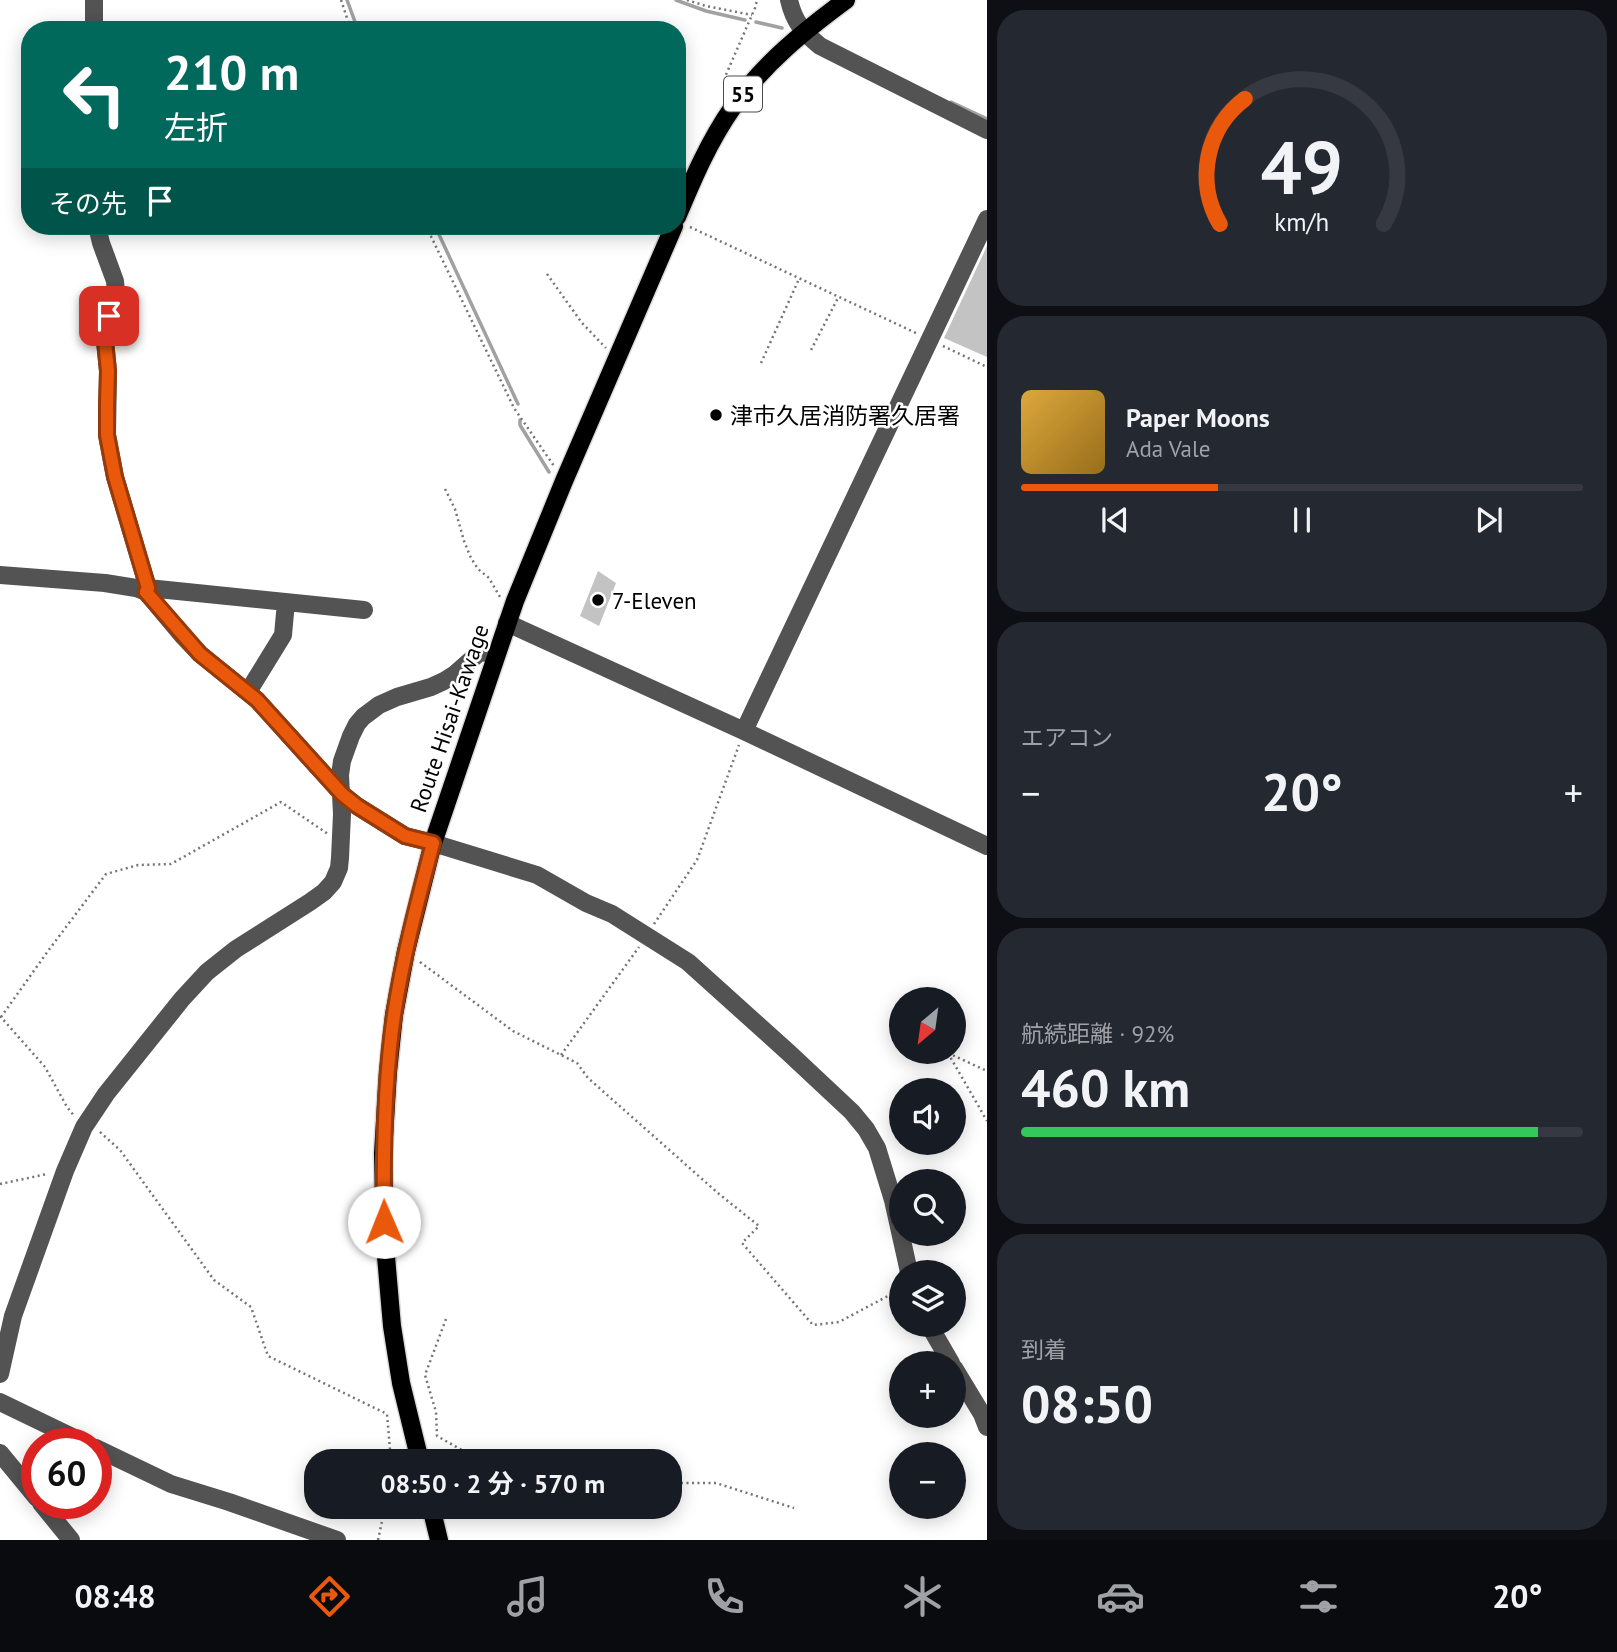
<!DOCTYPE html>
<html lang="ja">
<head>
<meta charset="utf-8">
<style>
	:root { --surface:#171b24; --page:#242831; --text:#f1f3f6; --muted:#9ea1a6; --line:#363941; --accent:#ea580c }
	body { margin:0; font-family:"PT Sans","Noto Sans JP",sans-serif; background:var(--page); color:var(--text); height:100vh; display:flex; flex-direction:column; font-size:26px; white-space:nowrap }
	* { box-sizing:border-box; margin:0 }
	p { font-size:23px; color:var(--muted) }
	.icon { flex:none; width:38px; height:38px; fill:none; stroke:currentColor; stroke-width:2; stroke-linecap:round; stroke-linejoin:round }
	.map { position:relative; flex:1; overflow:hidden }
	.side { display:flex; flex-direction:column; gap:10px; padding:10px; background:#0d0f14; width:630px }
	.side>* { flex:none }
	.guide { position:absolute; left:21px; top:21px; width:665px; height:214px; border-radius:28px; box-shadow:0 4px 18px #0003; background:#00695c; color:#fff; overflow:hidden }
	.needle { width:46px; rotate:209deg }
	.buttons { position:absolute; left:889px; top:987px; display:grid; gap:14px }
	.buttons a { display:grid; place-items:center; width:77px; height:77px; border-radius:50%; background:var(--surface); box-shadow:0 4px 18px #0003; font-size:35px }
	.speed { position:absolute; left:21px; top:1428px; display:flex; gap:14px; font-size:35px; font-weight:700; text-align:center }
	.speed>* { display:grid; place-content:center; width:91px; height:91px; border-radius:50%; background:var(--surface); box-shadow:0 4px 18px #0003; line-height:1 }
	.speed .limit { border:10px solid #d22; background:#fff; color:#111 }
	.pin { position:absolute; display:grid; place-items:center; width:60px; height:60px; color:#fff; margin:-30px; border-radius:14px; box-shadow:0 4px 10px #0006 }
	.me { position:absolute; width:77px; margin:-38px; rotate:359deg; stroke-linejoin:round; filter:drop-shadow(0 0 5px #0008) }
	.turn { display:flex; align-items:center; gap:24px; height:147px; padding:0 28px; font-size:32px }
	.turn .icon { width:91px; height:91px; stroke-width:2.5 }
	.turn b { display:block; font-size:49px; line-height:60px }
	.then { display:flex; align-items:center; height:66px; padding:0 28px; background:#0003; gap:14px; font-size:26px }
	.big { font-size:52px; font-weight:700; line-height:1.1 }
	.side .card { flex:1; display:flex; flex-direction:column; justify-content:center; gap:10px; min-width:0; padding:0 24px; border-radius:28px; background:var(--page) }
	.side .dial { align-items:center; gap:0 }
	.dial svg { height:182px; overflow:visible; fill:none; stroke:var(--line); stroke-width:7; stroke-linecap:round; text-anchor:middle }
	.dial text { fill:var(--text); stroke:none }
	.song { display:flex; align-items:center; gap:21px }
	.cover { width:84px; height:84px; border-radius:10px; background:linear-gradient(135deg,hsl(40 70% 55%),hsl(40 70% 35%)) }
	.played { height:7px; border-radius:4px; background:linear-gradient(90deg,var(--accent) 35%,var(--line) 35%) }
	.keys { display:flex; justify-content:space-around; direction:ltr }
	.heat { display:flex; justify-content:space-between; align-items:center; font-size:38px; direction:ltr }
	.charge { height:10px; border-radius:5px; background:linear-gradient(90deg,#34c759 92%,var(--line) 0) }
	.trip { position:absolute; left:304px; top:1449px; width:378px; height:70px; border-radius:28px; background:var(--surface); box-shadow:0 4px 18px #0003; font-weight:700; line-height:70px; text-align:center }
	.menu { display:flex; height:112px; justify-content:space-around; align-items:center; background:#090b0e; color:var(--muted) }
	.menu .icon { width:49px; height:49px }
	.menu .on { color:var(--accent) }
	.menu b { font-size:32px; color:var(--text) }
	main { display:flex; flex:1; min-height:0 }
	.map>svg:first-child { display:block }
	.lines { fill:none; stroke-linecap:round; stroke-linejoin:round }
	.stream { stroke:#a1a1a1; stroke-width:3.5 }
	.building { fill:#c3c3c3 }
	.major-casing { stroke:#dbdbdb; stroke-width:21 }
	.path { stroke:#757575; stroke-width:2.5; stroke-dasharray:2 3.5; stroke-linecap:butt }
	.minor { stroke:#535353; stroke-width:18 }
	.major { stroke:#000; stroke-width:18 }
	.route-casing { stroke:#983908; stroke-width:18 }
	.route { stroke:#ea580c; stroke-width:12 }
	.poi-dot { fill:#000; stroke:#fff; stroke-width:2.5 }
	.labels { text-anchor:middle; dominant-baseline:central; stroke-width:5; stroke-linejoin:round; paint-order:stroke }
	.shield { fill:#fff; stroke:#4c4c4c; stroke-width:2 }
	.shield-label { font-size:21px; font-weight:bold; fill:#000 }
	.poi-label { font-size:23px; fill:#000; stroke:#fff; text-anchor:start }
	.street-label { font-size:23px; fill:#000; stroke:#fff }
</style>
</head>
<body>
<main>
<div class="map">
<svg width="987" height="1540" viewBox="0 0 987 1540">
	<rect width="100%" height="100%" fill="#fff"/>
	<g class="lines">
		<path class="stream" d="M347,0L358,30
			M676,0L706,11L745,20
			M756,22L782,28
			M951,102L987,119
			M435,226L518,404
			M520,420V425L549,472"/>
	</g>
	<path class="building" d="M987,246V357L944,338Z
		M598,571L616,583L599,626L580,616Z"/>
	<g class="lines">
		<defs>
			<path id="major" d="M677,217C693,179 709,141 733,107C763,64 804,31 846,0
				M420,1461L401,1383L392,1326L385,1245L383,1153L388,1072L394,1015L406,951L433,843L515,601L564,481L674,226
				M431,1507L439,1540"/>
		</defs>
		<use href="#major" class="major-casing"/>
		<path class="path" d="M341,0L351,30
			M687,0L706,6L752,15
			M733,80L725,77L755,8L757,0
			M426,226L514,408L554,466
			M690,227L918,334
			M547,274L582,323L606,348
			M943,346L987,367
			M811,350L838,298
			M761,363L799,279
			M445,489L455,509L464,541L471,558L478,569L489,578L500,597
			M654,924L697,860L739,745
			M420,962L513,1031L577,1063L588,1078L719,1194L759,1226L742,1243L813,1325L839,1322L901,1289
			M0,1016L45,1067L67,1107L75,1117
			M1,1017L48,951L106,874L138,865L171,864L281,802L328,834
			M948,1053L987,1121
			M948,1053L987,1071
			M561,1055L639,947
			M100,1132L120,1150L214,1280L251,1307L268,1356L387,1414L391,1461
			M0,1184L47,1174
			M446,1319L425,1375L436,1412L437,1436L481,1461
			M670,1483H716L794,1508
			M378,1540L385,1507"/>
		<path class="minor" d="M94,0V30
			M789,0C794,22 803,32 820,46L987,130
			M97,226L101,243L115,281L116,292L104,331L108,371L107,435L115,477L148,588
			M0,575L105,583L136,588L146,592L182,635L200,654L257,700L342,794L357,806L405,836L433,843L537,875L586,903L612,914L688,962L789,1053L852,1112L866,1129L877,1148L893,1200L909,1272
			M146,592L148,588L364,610
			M507,623L744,731L987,846
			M249,693L251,687L283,635L286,602
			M744,731L987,219
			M929,1325L951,1363
			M954,1368L982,1414L987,1427
			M0,1374L13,1316L65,1171L84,1127L106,1094L182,999L207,972L236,949L310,902L324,892L333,882L339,868L340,858L342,814L340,775L342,761L351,736L357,724L363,717L379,705L397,697L431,687L444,681L455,674L480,652L496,654
			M0,1402L87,1444
			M96,1448L171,1484L229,1502L337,1540
			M0,1453L37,1498
			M41,1503L71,1540"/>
		<use href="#major" class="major"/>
	</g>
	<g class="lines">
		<defs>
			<path id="route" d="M109,316L104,331L108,371L107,403V435L115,477L148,588L146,592L200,654L257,700L342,794L357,806L405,836L433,843C418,900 403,956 394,1015C384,1083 383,1153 384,1222"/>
		</defs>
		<use href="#route" class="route-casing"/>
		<use href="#route" class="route"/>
	</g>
	<g class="poi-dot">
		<circle cx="716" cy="415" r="7"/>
		<circle cx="598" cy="600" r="7"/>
	</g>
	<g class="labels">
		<rect class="shield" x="724" y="76.5" width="38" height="35" rx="5"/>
		<g class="shield-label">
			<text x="743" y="94">55</text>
		</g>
		<g class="poi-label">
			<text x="730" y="415">津市久居消防署久居署</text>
			<text x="612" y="600">7-Eleven</text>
		</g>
		<g class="street-label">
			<text transform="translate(449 718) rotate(-71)">Route Hisai-Kawage</text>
		</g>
	</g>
</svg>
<div class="buttons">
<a><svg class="needle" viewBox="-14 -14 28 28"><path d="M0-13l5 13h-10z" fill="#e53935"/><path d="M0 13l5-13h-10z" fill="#9ea1a6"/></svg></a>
<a><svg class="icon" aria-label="sound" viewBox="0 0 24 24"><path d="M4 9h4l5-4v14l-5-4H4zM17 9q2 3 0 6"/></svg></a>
<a><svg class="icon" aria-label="search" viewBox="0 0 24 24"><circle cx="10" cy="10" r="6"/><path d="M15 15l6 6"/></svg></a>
<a><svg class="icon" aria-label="layers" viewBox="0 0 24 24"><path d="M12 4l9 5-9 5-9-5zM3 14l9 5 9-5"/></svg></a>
<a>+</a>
<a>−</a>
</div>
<div class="speed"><div class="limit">60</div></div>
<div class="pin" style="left:109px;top:316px;background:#d93025"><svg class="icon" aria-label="arrive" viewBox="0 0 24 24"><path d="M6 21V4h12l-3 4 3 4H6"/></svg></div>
<svg class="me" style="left:384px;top:1222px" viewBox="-20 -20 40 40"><circle r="19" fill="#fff"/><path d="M0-13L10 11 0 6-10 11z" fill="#ea580c"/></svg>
<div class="trip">08:50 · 2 分 · 570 m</div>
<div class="guide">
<div class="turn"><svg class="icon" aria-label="left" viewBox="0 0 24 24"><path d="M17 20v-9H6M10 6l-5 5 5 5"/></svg><div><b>210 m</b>左折</div></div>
<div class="then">その先<svg class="icon" aria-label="arrive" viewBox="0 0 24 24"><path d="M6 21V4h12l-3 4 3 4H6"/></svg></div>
</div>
</div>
<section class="side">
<div class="card dial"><svg viewBox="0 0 100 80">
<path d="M14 69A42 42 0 1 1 86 69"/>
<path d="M14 69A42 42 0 0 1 25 14" stroke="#ea580c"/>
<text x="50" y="56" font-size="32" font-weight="700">49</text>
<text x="50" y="72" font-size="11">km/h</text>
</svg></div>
<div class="card">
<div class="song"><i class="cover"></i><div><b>Paper Moons</b><p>Ada Vale</p></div></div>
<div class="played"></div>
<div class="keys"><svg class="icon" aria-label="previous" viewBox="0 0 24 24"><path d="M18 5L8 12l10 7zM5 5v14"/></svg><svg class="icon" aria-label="pause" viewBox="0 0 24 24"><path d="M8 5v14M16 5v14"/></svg><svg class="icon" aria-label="next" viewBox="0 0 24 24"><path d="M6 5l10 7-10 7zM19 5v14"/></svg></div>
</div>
<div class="card"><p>エアコン</p>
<div class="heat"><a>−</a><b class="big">20°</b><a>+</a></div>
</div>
<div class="card"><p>航続距離 · 92%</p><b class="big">460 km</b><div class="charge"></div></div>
<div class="card"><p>到着</p><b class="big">08:50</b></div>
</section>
</main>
<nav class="menu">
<b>08:48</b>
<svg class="icon on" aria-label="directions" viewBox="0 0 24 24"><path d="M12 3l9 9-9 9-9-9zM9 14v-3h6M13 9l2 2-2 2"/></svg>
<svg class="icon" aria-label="music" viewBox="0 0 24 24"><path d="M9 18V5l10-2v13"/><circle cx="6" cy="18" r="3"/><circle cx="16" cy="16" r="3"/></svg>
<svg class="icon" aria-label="phone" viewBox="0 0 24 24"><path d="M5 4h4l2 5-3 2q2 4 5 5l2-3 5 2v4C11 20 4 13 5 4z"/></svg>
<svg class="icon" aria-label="climate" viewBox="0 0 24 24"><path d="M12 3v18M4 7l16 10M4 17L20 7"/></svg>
<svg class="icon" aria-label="car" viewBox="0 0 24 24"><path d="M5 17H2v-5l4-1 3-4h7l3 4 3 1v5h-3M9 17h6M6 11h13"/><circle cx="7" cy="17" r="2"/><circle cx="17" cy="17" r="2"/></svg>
<svg class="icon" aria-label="filters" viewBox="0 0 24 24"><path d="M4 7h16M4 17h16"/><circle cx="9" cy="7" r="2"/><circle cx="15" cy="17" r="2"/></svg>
<b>20°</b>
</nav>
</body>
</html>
